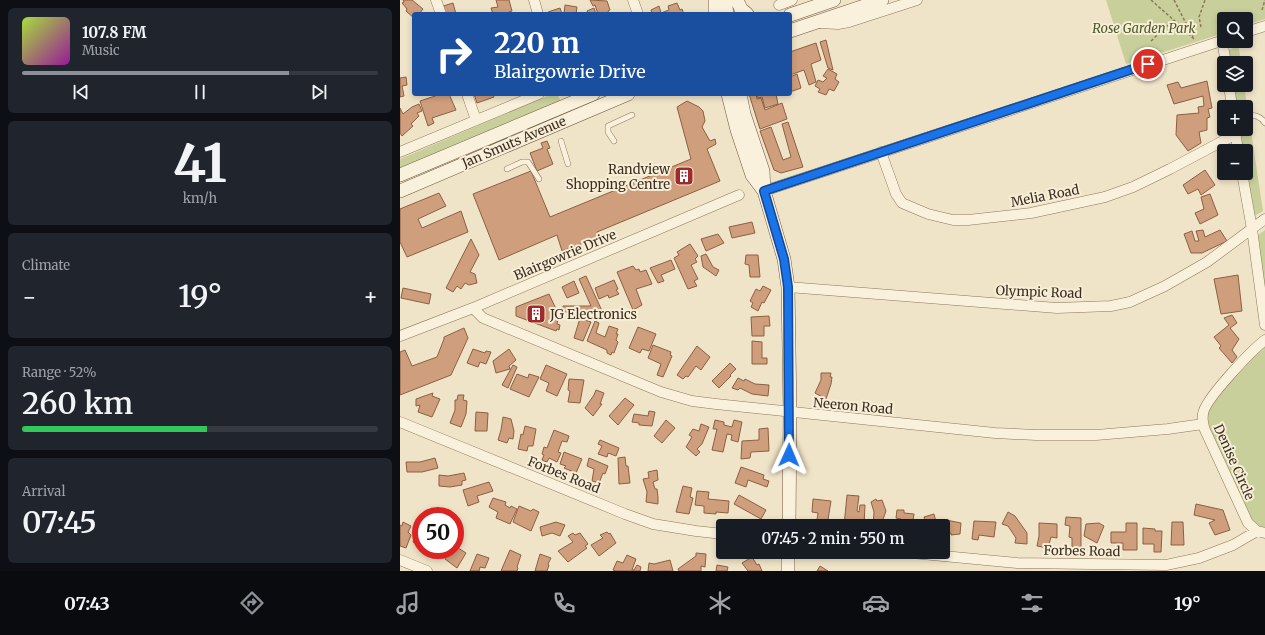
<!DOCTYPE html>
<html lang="en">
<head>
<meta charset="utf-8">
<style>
	:root { --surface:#171b24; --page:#20242c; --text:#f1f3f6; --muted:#9ea1a6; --line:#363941; --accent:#8c9099 }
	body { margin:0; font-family:Merriweather,serif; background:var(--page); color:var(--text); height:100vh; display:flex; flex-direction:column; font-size:15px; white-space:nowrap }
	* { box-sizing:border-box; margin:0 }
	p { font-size:13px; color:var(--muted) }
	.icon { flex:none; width:22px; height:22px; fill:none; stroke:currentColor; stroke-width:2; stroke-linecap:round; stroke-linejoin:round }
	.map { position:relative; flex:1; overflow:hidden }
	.sheet { display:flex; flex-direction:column; gap:8px; padding:8px; background:#0d0f14; width:400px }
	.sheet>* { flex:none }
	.top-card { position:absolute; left:12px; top:12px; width:380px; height:84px; border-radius:4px; box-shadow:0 2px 6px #0003; background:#1a4fa0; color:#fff; overflow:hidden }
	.controls { position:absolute; left:817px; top:12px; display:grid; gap:8px }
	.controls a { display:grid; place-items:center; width:36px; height:36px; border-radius:4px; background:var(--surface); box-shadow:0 2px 6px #0003; font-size:20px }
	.speed { position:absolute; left:12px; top:507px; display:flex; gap:8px; font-size:20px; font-weight:700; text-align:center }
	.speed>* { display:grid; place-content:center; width:52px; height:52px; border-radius:50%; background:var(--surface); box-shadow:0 2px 6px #0003; line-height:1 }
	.speed .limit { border:6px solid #d22; background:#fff; color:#111 }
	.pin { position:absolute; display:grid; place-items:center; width:34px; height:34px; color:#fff; margin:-17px; border:2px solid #fff; border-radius:50%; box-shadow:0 1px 4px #0007 }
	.me { position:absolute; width:44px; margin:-22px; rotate:1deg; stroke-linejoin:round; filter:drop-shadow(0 0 3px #0008) }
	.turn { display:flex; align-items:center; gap:14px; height:84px; padding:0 16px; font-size:18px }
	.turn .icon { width:52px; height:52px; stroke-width:2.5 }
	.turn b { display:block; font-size:28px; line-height:34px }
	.big { font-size:30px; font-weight:600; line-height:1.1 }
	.sheet .card { flex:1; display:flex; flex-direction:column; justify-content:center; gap:6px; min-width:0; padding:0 14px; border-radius:6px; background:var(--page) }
	.sheet .dial { align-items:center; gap:0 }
	.dial b { font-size:52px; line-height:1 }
	.song { display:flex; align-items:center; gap:12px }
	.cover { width:48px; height:48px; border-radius:6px; background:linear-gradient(135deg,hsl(80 70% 55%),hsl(300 70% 35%)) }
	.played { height:4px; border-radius:2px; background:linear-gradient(90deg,var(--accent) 75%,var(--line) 75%) }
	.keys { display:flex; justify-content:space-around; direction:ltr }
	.heat { display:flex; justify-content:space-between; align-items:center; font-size:22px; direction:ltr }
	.charge { height:6px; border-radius:3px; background:linear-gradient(90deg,#34c759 52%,var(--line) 0) }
	.trip { position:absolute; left:316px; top:519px; width:234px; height:40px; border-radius:4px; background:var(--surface); box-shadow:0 2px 6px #0003; font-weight:600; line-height:40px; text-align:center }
	.tab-bar { display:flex; height:64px; justify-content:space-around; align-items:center; background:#090b0e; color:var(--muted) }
	.tab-bar .icon { width:28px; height:28px }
	.tab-bar .selected { color:var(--accent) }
	.tab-bar b { font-size:18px; color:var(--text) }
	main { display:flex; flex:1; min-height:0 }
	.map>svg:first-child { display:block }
	.green { fill:#c9cf9b }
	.building { fill:#cf9f7d; stroke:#8d5f41 }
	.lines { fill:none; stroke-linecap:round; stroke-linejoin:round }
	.lane-casing { stroke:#8d765c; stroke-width:6 }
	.street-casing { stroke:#8d765c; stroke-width:11 }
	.secondary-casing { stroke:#6f573f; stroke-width:14 }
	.path { stroke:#8d765c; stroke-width:1.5; stroke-dasharray:3 2; stroke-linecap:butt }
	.lane { stroke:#faf1dc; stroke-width:5 }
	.street { stroke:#faf1dc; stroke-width:10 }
	.secondary { stroke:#faf1dc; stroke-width:13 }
	.route-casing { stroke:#114b97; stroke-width:10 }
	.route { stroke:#1a73e8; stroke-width:7 }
	.labels { text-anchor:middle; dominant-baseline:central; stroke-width:4; stroke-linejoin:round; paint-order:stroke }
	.park-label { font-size:13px; font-style:italic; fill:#4d5a26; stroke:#f7eed8 }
	.street-label { font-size:13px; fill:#3d2e20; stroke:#f7eed8 }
	.poi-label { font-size:13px; fill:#3d2e20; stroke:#f7eed8; text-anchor:end }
</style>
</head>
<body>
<main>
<section class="sheet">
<div class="card">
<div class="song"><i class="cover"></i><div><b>107.8 FM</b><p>Music</p></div></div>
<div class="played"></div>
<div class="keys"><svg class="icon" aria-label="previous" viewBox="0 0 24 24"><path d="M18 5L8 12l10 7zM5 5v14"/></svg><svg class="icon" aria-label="pause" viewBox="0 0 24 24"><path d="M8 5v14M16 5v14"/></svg><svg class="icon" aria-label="next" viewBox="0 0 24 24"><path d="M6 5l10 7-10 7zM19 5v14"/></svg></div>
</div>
<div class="card dial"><b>41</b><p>km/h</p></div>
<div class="card"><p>Climate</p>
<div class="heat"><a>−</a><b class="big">19°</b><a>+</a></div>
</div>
<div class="card"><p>Range · 52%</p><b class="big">260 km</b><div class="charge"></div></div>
<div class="card"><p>Arrival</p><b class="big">07:45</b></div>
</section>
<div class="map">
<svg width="865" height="571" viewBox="0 0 865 571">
	<rect width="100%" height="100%" fill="#f0e4c8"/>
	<path class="green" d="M706,0H865V19L846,25V19H824V33L726,64Z
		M838,42L841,63H830L829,51Z
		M834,85H844L863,211L853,217L846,170V151H843L840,129H846V107H837Z
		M152,94H157L161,101L80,137L63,141L0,170V159Z
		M865,230V292L858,235Z
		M865,338V532L855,530L803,414Z"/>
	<path class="building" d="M3,0H12L23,9L19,14H14V18L6,11L7,9L2,3L4,2Z
		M96,0H109L112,11L104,14H93L91,8L98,7Z
		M190,0L207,1L210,10L208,11L209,14H198L195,5L193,6Z
		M53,3L56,14H42L40,7Z
		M277,3L280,10L282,9L284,14H252L251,10L259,6L261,13L269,10L268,6Z
		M165,5L177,7L176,14H164Z
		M160,8L162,14H148V12Z
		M194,8L196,14H188L187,11Z
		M426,40L433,70L428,68L420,42Z
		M416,43L421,60L411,64L416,82L409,85L404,70L390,75V52Z
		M428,69L437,74L435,79L439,82L434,91L429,89L426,95L418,92L420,89L415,86L418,80L423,82L427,78L423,76Z
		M397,74L401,88L390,92V77Z
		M6,77L7,85L2,86L4,96L0,97V78Z
		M807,81L812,108L808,109L810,117L807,118V130L799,132L801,143L788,151L776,135L777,115L799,113L798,107L804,106L803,96L774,104L767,85L778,82L781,88Z
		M41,94H49L56,110L32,118L34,123L28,126L20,101Z
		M74,94H93L94,97L77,103Z
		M349,94H356L357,99L361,98L365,110L382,103L387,119L360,129Z
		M357,94H376L378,104L365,108L362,97L358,98Z
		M287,101L299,107L303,111L305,121L302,127L310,141L315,139L316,144L307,149L320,181L197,232L200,237L162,251L157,235L99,260L73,194L131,171L150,217L291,159L277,107Z
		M19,104L22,111L17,113L19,116L11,124L13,126L2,136L0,133V108L3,114L12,107Z
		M388,122L403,167L381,173L374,170L360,131L371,127L383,160L391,157L382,124Z
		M147,141L150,148L147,149L153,164L137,171L130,153L143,148L141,143Z
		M805,170L815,185L801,195L798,189L788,194L783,185Z
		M39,193L46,206L18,219L22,228L61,211L68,232L7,257L0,242V209Z
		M810,194L818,215L800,224L795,213L804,209L801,197Z
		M352,222L355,233L332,238L329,227Z
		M803,230L805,237L820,230L827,241L802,253H791L784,234L792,231L795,241H799L796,231Z
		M318,234L324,243L306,251L301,239Z
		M71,239L79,255L70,272L75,274L77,283L69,285L65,283L61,289L57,286L53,292L46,288Z
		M290,244L298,256L295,259L297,262L291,265L298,279L294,281L297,286L288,289L274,258L279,255L277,252Z
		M306,254L313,267L319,270L316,276L303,267L301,256Z
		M346,255H358L360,277H350L349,265L345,264Z
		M271,260L275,269L261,275L264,281L258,283L250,268Z
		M233,266L236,270L239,269L240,272L246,270L252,284L236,289L242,305L233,310L217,272Z
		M838,275L842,311L821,314L814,279Z
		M186,276L203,313L163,312V306H191L179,279Z
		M214,280L218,289L216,290L219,294L209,298L208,295L199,299L195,288Z
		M174,281L179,293L167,298L162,287Z
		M363,286L371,290L364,303L362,302L358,311L351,307L353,303L350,301L356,289L360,291Z
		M3,288L31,294L29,304L1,298Z
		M149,294L157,311L156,318L158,319L157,324L160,325L159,330L157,329L156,331L116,316V307Z
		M832,315L837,323L830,328L839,339L832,350L837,357L832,363L819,348L821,346L814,337L829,325L824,318Z
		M369,316L370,326H364V336H352L351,317Z
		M180,318L191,322L183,341L174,338Z
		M195,321L199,323L196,333L205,337L209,326L218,329L216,334H218L216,340L218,342L214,353L212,352L211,355L207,353V350L187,341Z
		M238,327L256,334L249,351L242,349L240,353L229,348Z
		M64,328L68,338L51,375L0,395V352L5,350L12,366L37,357L44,339V337Z
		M352,341L362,342V358H367V364H352Z
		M253,345L271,352L270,355L272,356L263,377L257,375L261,364L248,358Z
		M297,346L310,357L301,370L296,366L288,377L286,376L283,379L277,375Z
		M73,349L85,353L86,351L91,352L86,364L80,362L78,367L67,363Z
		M109,349L116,360L109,366L110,369L96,373L93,361Z
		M330,363L336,369L330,375L331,376L319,388L312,381Z
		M113,365L117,367L108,388L102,385Z
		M146,365L167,374L157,396L146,391L149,383L140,379Z
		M421,373H431L430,377H432L431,384L426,399L415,393L421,380Z
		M117,374L128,378L129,374L139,377L129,397L110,389Z
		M338,378L344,381L345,379L355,384L369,385L368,396L352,394L340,388L338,390L332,388Z
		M169,379L184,380L180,403L168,402L170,391L168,390Z
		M196,390L204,393L200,404H202L193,416L185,408L194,395Z
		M33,393L32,396L40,399L32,417L18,412L20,405L16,406V399Z
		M58,395H64L63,400L67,401L66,414L61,427L50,423L55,410V400H57Z
		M225,398L234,405L218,425L209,416Z
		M249,411L255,412L252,426L239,425V423L232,422L234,414L248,416Z
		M76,412L88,413L87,431H75Z
		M103,417L111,419L114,431L113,439L109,438L107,443L98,440L101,430Z
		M266,420L275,428L262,443L254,436Z
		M315,420L324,422V425L332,427L334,420L342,422L338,442L331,440L332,435L327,434L323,452L312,450L317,429H313Z
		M301,424L309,427L302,444L297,449L300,452L296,456L286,447L292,437L289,435L293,429L299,431Z
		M125,426L136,429L133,446H128L127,451L118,449L121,434L123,435Z
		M368,428L369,451L351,452L350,458L341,459L342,441L359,440V429Z
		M154,430L169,436L167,442L162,441L158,452L161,453L157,462L149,458L147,462L142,460L144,455L142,454L144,447L147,448Z
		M200,440L219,448L216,456L208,453L207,457L198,454L202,446L198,444Z
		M164,452L182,459L176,473L164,468L166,466L160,464Z
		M225,457L226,466H228L230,483L219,484L218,458Z
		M35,458L38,468L22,472H7L6,462H20Z
		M189,458L208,466L205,474L203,473L199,483L192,481L194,469L187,466Z
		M341,467L364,475L363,479L369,481L367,487L348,480L346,487L335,483Z
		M257,470L258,480L253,482L255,489H257L258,497V504L246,502L247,492L243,479L249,478L248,472Z
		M64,473L66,480L62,481V485L50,487L39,486V475L48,476Z
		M89,482L93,491L77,496L79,502L68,506L63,490Z
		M283,486L292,488L290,497L293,498L289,514L276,512Z
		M297,491L309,492L308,499L329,501L328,513L316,512V514L304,513V506L295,505Z
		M339,495L366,510L361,519L334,504Z
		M447,495L459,496L457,511L459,512L460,505H465L464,526H444Z
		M93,498L106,502L105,505L110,508L111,506L117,509L110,524L96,518L98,512L89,507Z
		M413,499L431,501L427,526H416L418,513L412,512Z
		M476,499L477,501L482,500L486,511L482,522H480V526H473L474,512L471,502Z
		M796,504L823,510L830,530L815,535L809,523L815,520L794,515Z
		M119,506L131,511L133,509L139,512L131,531L113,522Z
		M497,510H504V513L514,514L512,526H501V519L496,518Z
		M608,512L615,516L627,533V544L615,543L616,538L608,526L602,524Z
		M534,514L537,526H526L524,517Z
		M666,517L681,518V548L672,547V538L669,537L670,526L665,525Z
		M546,520L561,523L560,534L551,535V533L544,532Z
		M574,521L596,522L594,537L579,535L578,540L572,539Z
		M3,522L11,526L8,532L11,535L6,548L0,546V525L2,526Z
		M156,522L165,525L160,536L152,533L142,536L140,527Z
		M772,522H783L784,545H771Z
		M21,523V544L20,545L13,542Z
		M639,523L657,524V538L651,537L648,548L637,546L639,536Z
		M699,523L704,526L697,543L684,536L686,524Z
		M726,523H737V550H723V543H711V532H726Z
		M743,528L755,529V531H762L761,552H754V544H743Z
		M207,532L209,534L210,533L216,543L199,556L191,545L203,538L200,535Z
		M173,533L175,535L180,533L188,544L185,546L187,548L168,562L158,551L173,542L168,536Z
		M55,546L66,553L57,568L45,559L47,555L40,550H55Z
		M110,550L121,555L117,567L118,568L117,571H101Z
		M296,553L306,554L305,567L301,566V571H279L278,569L296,556Z
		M77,554L89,558L85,568L80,567L79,571H70Z
		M140,554L151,558L148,564L149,565L147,571H135Z
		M227,555L236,559L232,570H234L237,565L241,567L240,571H216L213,570L217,561L223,563Z
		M352,557L357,565L359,564L362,571H348L342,563Z
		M270,560L273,571H248L249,563L254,564Z
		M317,565L328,567L327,571H316Z
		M420,566L428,571H417Z"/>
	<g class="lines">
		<defs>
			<path id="lane" d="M846,115C854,115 861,116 865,123
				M161,141L168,164
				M214,141L208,132V126L232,115
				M107,169L122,162H128L139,179"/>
			<path id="street" d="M36,0L41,14
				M134,0L138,14
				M233,0L238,14
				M379,5L392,0
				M419,23L438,24L449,22L517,0
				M846,32L865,26
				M822,40L826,63
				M829,85L832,107
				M67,94L76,120
				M835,129L838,151
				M0,152L139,94
				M481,152L496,194L502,203L528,214L553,220H568L631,213L705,197L733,187L770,169L836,134
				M842,173L852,229L865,325
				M364,191L824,40
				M388,287L657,308L711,306L730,302L765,286L807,262L865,219
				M73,308L83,318L261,392L292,401L316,404L595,433L636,435H696L768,429L803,424
				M0,336L73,308L339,195
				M865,340C852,350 804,400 803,414C802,420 803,425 805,430L848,523L857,531L865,533
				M0,422L225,514L253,524L296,531L323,534
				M501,552L617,563L766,565L799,558L833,545L857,531
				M0,560L27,571"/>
			<path id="secondary" d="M315,0V14
				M325,0L327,14
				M337,0L341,9L347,14
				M390,15L434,0
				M390,31L482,0
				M328,94L337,130L352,175L364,191
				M340,94L344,114L363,171L364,191L384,259L388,287L390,413L389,526
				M0,175L193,94
				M0,191L228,94
				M388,571V552"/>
		</defs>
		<use href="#lane" class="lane-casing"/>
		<use href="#street" class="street-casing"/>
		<use href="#secondary" class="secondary-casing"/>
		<path class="path" d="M751,0L784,29L794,39
			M774,0L793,37
			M862,10L865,0
			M801,27L799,17L805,0
			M751,41L773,20"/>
		<use href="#lane" class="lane"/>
		<use href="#street" class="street"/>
		<use href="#secondary" class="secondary"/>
	</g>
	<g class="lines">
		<defs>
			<path id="route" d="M389,455L388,287L384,259L364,191L748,64"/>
		</defs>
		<use href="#route" class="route-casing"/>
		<use href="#route" class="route"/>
	</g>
	<defs>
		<symbol id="building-square" viewBox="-11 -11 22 22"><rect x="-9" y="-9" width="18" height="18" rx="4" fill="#9e2a2b" stroke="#f7eed8"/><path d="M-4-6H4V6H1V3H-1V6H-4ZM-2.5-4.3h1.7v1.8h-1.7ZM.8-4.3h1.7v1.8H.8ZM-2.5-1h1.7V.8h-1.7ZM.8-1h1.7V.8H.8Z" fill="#fff"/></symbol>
	</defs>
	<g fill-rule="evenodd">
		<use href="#building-square" x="273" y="165" width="22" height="22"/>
		<use href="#building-square" x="125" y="303" width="22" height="22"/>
	</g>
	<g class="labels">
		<g class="park-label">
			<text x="744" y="28">Rose Garden Park</text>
		</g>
		<g class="street-label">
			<text transform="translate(114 142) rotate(-23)">Jan Smuts Avenue</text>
			<text transform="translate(645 196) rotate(-11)">Melia Road</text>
			<text transform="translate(165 255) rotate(-23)">Blairgowrie Drive</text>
			<text transform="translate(639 292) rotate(2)">Olympic Road</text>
			<text transform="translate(453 406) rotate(5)">Neeron Road</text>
			<text transform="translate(834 462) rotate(66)">Denise Circle</text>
			<text transform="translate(164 475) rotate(22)">Forbes Road</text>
			<text transform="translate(682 551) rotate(1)">Forbes Road</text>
		</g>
		<g class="poi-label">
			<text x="270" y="169">Randview<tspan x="270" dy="15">Shopping Centre</tspan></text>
			<text x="150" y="314" text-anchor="start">JG Electronics</text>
		</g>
	</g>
</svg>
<div class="controls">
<a><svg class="icon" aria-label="search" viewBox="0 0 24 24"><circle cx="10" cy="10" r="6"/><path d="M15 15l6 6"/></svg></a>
<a><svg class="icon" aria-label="layers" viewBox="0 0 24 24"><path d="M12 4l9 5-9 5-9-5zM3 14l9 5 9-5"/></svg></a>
<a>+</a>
<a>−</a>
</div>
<div class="speed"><div class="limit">50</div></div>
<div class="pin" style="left:748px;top:64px;background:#d93025"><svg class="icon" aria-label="arrive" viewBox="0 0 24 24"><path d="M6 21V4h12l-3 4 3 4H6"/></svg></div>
<svg class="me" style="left:389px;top:455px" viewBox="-20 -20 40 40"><path d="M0-17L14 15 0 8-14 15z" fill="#1a73e8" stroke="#fff" stroke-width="4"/></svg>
<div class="trip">07:45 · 2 min · 550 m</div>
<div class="top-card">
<div class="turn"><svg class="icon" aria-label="right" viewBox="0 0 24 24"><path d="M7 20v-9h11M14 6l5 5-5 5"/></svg><div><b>220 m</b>Blairgowrie Drive</div></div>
</div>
</div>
</main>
<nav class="tab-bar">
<b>07:43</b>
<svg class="icon selected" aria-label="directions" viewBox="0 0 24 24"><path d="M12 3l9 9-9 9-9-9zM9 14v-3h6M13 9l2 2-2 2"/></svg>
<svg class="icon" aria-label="music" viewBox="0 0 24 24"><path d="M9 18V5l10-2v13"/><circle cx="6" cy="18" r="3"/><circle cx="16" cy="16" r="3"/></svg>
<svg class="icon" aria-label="phone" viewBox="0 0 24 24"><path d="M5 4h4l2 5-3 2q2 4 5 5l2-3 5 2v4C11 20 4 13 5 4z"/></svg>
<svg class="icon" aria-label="climate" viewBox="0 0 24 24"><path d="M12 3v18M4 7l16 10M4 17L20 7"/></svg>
<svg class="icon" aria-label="car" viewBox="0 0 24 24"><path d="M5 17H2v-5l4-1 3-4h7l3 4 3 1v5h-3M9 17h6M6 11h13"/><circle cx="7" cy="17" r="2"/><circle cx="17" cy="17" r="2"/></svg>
<svg class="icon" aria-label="filters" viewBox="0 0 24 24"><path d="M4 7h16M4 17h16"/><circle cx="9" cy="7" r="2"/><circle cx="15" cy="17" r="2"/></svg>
<b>19°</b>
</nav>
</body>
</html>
